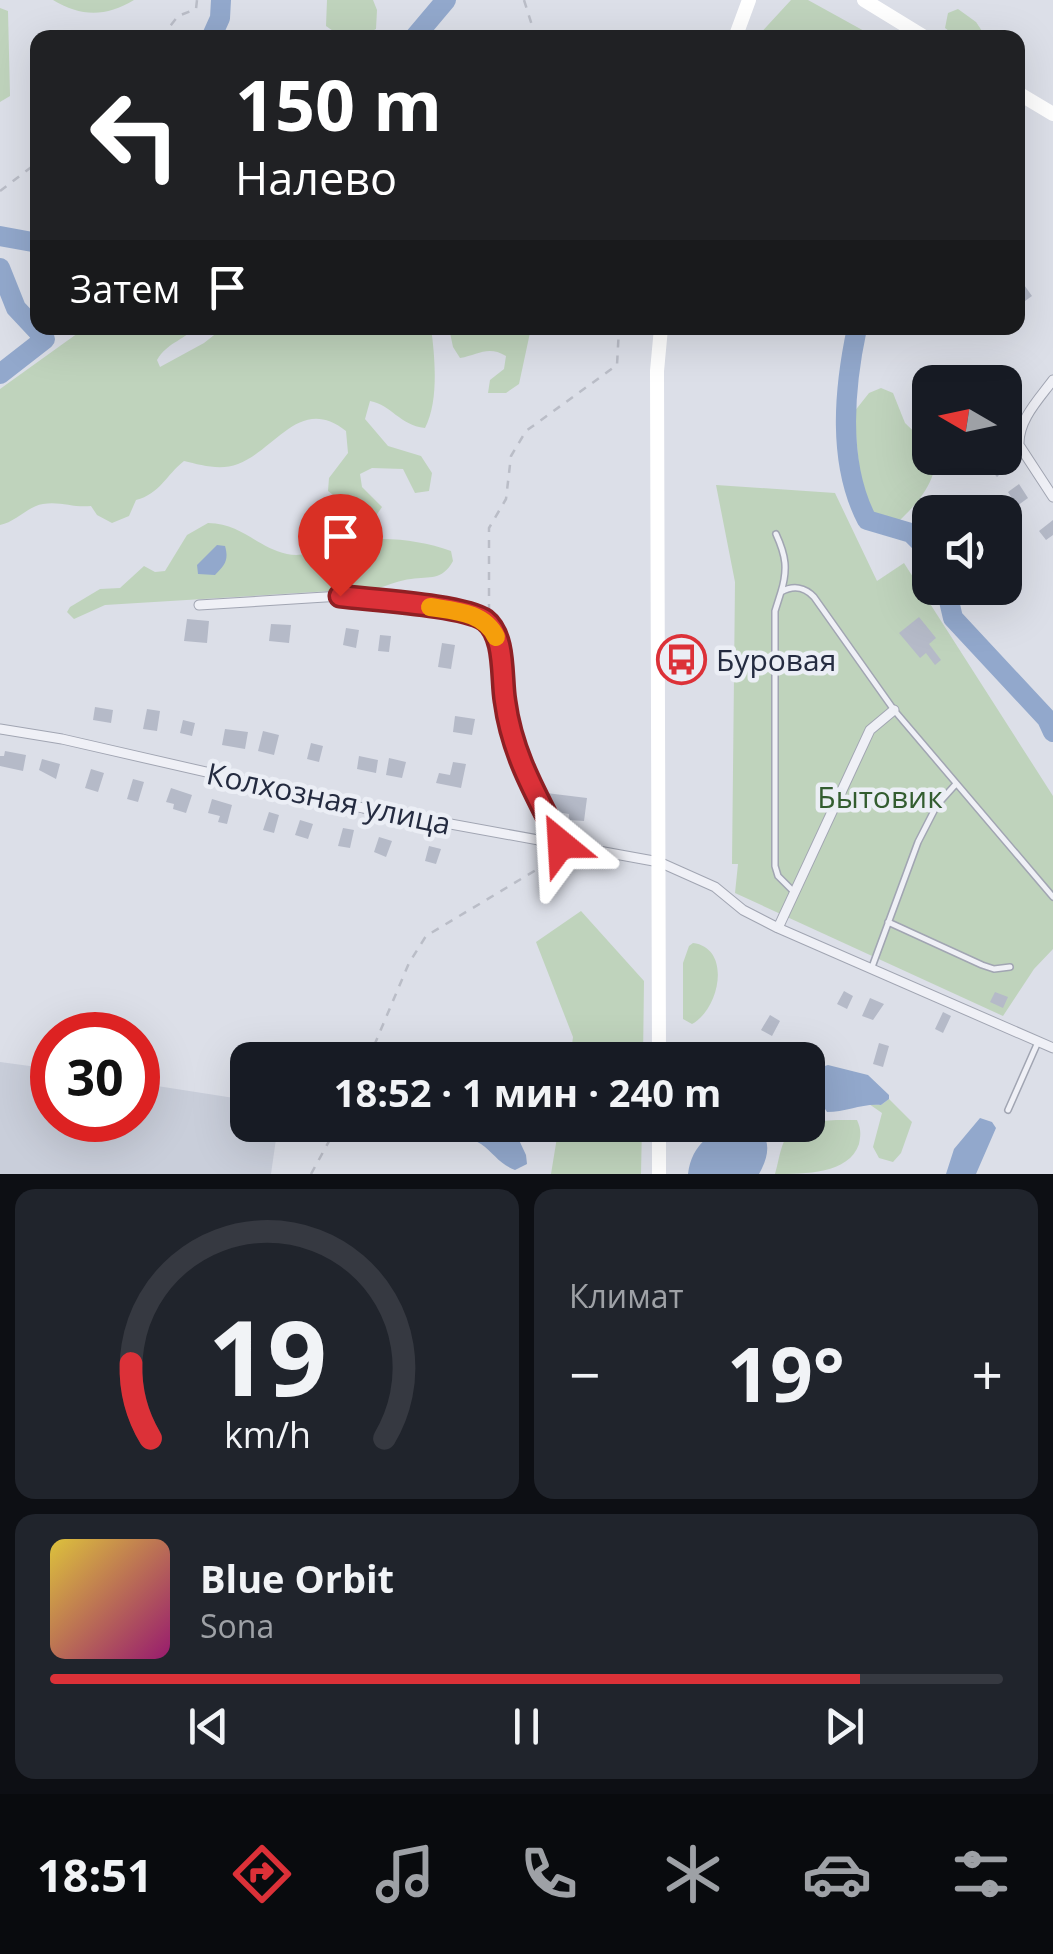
<!DOCTYPE html>
<html lang="ru">
<head>
<meta charset="utf-8">
<style>
	:root { --surface:#171b24; --page:#20242c; --text:#f1f3f6; --muted:#9ea1a6; --line:#363941; --accent:#dc3138 }
	body { margin:0; font-family:"Open Sans",sans-serif; background:var(--page); color:var(--text); height:100vh; display:flex; flex-direction:column; font-size:38px; white-space:nowrap }
	* { box-sizing:border-box; margin:0 }
	p { font-size:32px; color:var(--muted) }
	.icon { flex:none; width:55px; height:55px; fill:none; stroke:currentColor; stroke-width:2; stroke-linecap:round; stroke-linejoin:round }
	.map { position:relative; height:1174px; overflow:hidden }
	.details { display:flex; flex-direction:column; gap:15px; padding:15px; background:#0d0f14; flex:1 }
	.details>* { flex:none }
	.top-card { position:absolute; left:30px; top:30px; width:995px; height:305px; border-radius:20px; box-shadow:0 10px 40px #0002; background:#202124; color:#fff; overflow:hidden }
	.needle { width:65px; rotate:279deg }
	.fabs { position:absolute; left:912px; top:365px; display:grid; gap:20px }
	.fabs a { display:grid; place-items:center; width:110px; height:110px; border-radius:20px; background:var(--surface); box-shadow:0 10px 40px #0002; font-size:50px }
	.speed { position:absolute; left:30px; top:1012px; display:flex; gap:20px; font-size:50px; font-weight:700; text-align:center }
	.speed>* { display:grid; place-content:center; width:130px; height:130px; border-radius:50%; background:var(--surface); box-shadow:0 10px 40px #0002; line-height:1 }
	.speed .limit { border:15px solid #d22; background:#fff; color:#111 }
	.pin { position:absolute; display:grid; place-items:center; width:85px; height:85px; color:#fff; margin:-102px -42px; border-radius:50% 50% 50% 0; rotate:-45deg; box-shadow:0 0 10px #0007 }
	.pin .icon { rotate:45deg }
	.me { position:absolute; width:110px; margin:-55px; rotate:333deg; stroke-linejoin:round; filter:drop-shadow(0 0 8px #0008) }
	.turn { display:flex; align-items:center; gap:35px; height:210px; padding:0 40px; font-size:45px }
	.turn .icon { width:130px; height:130px; stroke-width:2.5 }
	.turn b { display:block; font-size:70px; line-height:85px }
	.then { display:flex; align-items:center; height:95px; padding:0 40px; background:#0003; gap:20px; font-size:38px }
	.big { font-size:75px; font-weight:700; line-height:1.1 }
	.details .card { flex:1; display:flex; flex-direction:column; justify-content:center; gap:15px; min-width:0; padding:0 35px; border-radius:20px; background:var(--page) }
	.details .dial { align-items:center; gap:0 }
	.dial svg { height:260px; overflow:visible; fill:none; stroke:var(--line); stroke-width:7; stroke-linecap:round; text-anchor:middle }
	.dial text { fill:var(--text); stroke:none }
	.song { display:flex; align-items:center; gap:30px }
	.cover { width:120px; height:120px; border-radius:15px; background:linear-gradient(135deg,hsl(50 70% 55%),hsl(320 70% 35%)) }
	.played { height:10px; border-radius:5px; background:linear-gradient(90deg,var(--accent) 85%,var(--line) 85%) }
	.keys { display:flex; justify-content:space-around; direction:ltr }
	.heat { display:flex; justify-content:space-between; align-items:center; font-size:55px; direction:ltr }
	.details .tiles { flex:1; display:grid; gap:15px; grid-template-columns:1fr 1fr }
	.card:last-child { grid-column:span 2 }
	.trip { position:absolute; left:230px; top:1042px; width:595px; height:100px; border-radius:20px; background:var(--surface); box-shadow:0 10px 40px #0002; font-weight:700; line-height:100px; text-align:center }
	.tab-bar { display:flex; height:160px; justify-content:space-around; align-items:center; background:#090b0e; color:var(--muted) }
	.tab-bar .icon { width:70px; height:70px }
	.tab-bar .active { color:var(--accent) }
	.tab-bar b { font-size:45px; color:var(--text) }
	.map>svg:first-child { display:block }
	.built { fill:#c9ceda }
	.green { fill:#bfd3bc }
	.water { fill:#92a8cc }
	.lines { fill:none; stroke-linecap:round; stroke-linejoin:round }
	.river { stroke:#92a8cc; stroke-width:20 }
	.building { fill:#b5bac8 }
	.lane-casing { stroke:#a1a5b2; stroke-width:8 }
	.street-casing { stroke:#a1a5b2; stroke-width:11 }
	.path { stroke:#babdc7; stroke-width:2.5; stroke-dasharray:8 8; stroke-linecap:butt }
	.lane { stroke:#eff0f6; stroke-width:5 }
	.street { stroke:#eff0f6; stroke-width:9 }
	.secondary { stroke:#fff; stroke-width:14 }
	.route-casing { stroke:#8f2024; stroke-width:25 }
	.route { stroke:#dc3138; stroke-width:18 }
	.slow { stroke:#f59e0b; stroke-width:18 }
	.labels { text-anchor:middle; dominant-baseline:central; stroke-width:9; stroke-linejoin:round; paint-order:stroke }
	.poi-label { font-size:30px; fill:#242b40; stroke:#ebeef5; text-anchor:start }
	.park-label { font-size:30px; fill:#335d30; stroke:#ebeef5 }
	.street-label { font-size:30px; fill:#242b40; stroke:#ebeef5 }
</style>
</head>
<body>
<div class="map">
<svg width="1053" height="1174" viewBox="0 0 1053 1174">
	<rect width="100%" height="100%" fill="#dcdfe8"/>
	<path class="built" d="M0,1062L52,1069V1120H138V1083L247,1100L248,1125H278L271,1174H0Z"/>
	<path class="green" d="M53,0H134C106,17 81,17 53,0Z
		M327,0H373L377,10L376,29C357,40 344,40 326,26Z
		M791,0H808L875,37H757Z
		M0,8L8,11L10,96L0,102Z
		M958,9L976,22L986,37H957L945,28L948,13Z
		M85,328H195C182,341 167,343 157,360L160,367L204,343L223,328H431C435,356 439,402 425,428C399,425 392,405 370,401L365,419L388,446L421,456L432,473L429,491L415,493L403,469L372,468L360,474L362,487L382,507L375,517L360,514L354,504L341,501L328,491L329,478L348,453L346,431C300,395 277,449 238,464C220,471 201,465 184,461C166,475 160,494 136,500L129,516L112,523L97,515L91,506C74,508 60,501 43,504C28,506 16,522 0,525V389Z
		M449,328H531L519,384L506,393H488L490,380L504,369L506,356C488,345 478,355 460,358L453,347Z
		M881,388L893,393L905,423L930,447V458H934C938,480 916,505 900,520L886,519L870,513L861,490L854,412L869,393Z
		M716,485L835,493L877,581L904,563L1053,796V949L1034,969L1003,1016L735,893L738,864H732L735,582Z
		M208,523C243,524 256,547 287,554C306,558 324,548 341,544C378,535 416,539 451,551L453,561C442,581 430,576 411,579C400,580 389,585 379,588L105,605L74,619L67,612L70,607L100,589L120,588L144,566L155,572L165,571L187,535Z
		M581,911L644,981L643,1060H570L573,1037L536,942Z
		M693,943C732,948 720,1009 692,1024L683,1019V963L689,946Z
		M889,1099L912,1122L901,1153L893,1162L879,1158L873,1147L882,1113L869,1104L881,1105Z
		M836,1120H857C861,1129 861,1134 859,1144C849,1174 805,1174 775,1174C781,1155 781,1125 808,1125V1122Z
		M559,1125H642L641,1174H551Z"/>
	<path class="water" d="M217,545L225,546C229,560 225,565 215,575L198,574L197,565Z
		M828,1065L868,1075L889,1095V1099L881,1105C863,1103 846,1112 827,1112L808,1083V1071Z
		M980,1118L992,1122L996,1128L976,1174H946L954,1149Z
		M451,1125H512L526,1155L527,1164L515,1170C499,1164 494,1153 481,1144C470,1138 461,1133 451,1125Z
		M742,1125C772,1129 772,1151 759,1174H688C692,1143 712,1130 742,1125Z"/>
	<g class="lines">
		<path class="river" d="M211,38L220,18L221,0
			M414,38L446,0
			M0,236L38,243
			M0,268L16,308L45,339L0,374
			M857,328C844,389 837,462 867,520L911,533L930,552
			M946,588L953,618L1047,719L1053,732"/>
	</g>
	<path class="building" d="M1022,282L1032,296L1018,306V285Z
		M1008,366L1014,376L998,382L993,376Z
		M999,458L1008,466L997,477L988,467Z
		M1019,484L1028,498L1017,506L1008,492Z
		M1053,520V535L1046,540L1039,531Z
		M919,617L936,638L929,644L941,660L935,665L926,653L920,658L899,633Z
		M187,619L209,621L207,643L184,641Z
		M271,624L291,625L289,643L269,641Z
		M346,628L359,630L356,648L343,645Z
		M380,635L391,636L389,652L378,651Z
		M442,643L455,645L451,669L438,667Z
		M755,658H767V673L755,674Z
		M95,707L113,710L111,723L93,720Z
		M147,709L160,711L157,731L143,729Z
		M455,716L475,719L472,735L453,732Z
		M183,720L195,723L192,736L180,733Z
		M225,729L248,732L245,749L222,745Z
		M263,731L279,735L274,755L258,751Z
		M311,743L323,746L319,762L307,759Z
		M5,751L26,755L23,771L0,766V756H4Z
		M359,756L378,760L376,773L357,769Z
		M389,758L406,762L402,778L386,775Z
		M42,759L60,764L56,779L39,770Z
		M453,762L466,764L461,788L436,783L439,773L450,775Z
		M91,769L104,773L98,792L85,788Z
		M133,779L144,782L138,802L127,799Z
		M171,788L192,795L186,813L173,809L174,804L166,802Z
		M538,792L587,798L584,821L569,820V814L550,811Z
		M212,799L232,805L227,824L218,822L220,816L208,813Z
		M269,812L279,815L274,833L263,830Z
		M300,820L313,824L308,839L295,835Z
		M343,828L354,830L350,848L338,846Z
		M379,837L392,841L386,857L374,852Z
		M429,846L441,849L436,864L425,861Z
		M844,991L853,996L847,1009L837,1004Z
		M995,992L1008,997L1003,1008L990,1002Z
		M870,998L884,1004L873,1020L862,1016Z
		M943,1012L951,1016L943,1033L935,1029Z
		M770,1015L780,1021L772,1036L761,1030Z
		M879,1043L889,1046L883,1067L873,1064Z
		M760,1048L776,1049L775,1060H760Z"/>
	<g class="lines">
		<defs>
			<path id="lane" d="M776,534C786,556 788,569 781,592
				M793,891L778,876L775,866V611L781,592C793,585 805,587 814,597L894,710L1053,897
				M888,922L982,965L994,969L1010,967
				M872,967L918,842L937,805L955,785
				M1008,1110L1038,1042"/>
			<path id="street" d="M1053,380C1039,399 1018,420 1019,445L1053,497
				M199,605L341,596L480,617C510,637 503,716 515,752C525,783 546,815 561,844
				M0,729L62,739L363,808L659,862L715,887L743,910L778,928L1053,1048
				M778,928L870,730L894,710"/>
		</defs>
		<use href="#lane" class="lane-casing"/>
		<use href="#street" class="street-casing"/>
		<path class="path" d="M524,0L536,38
			M161,38L178,16L196,9L197,0
			M0,191L38,162
			M489,612V528L506,499L511,456L526,431L617,365L619,328
			M368,1060L409,963L426,936L551,861L555,854
			M311,1174L338,1125"/>
		<use href="#lane" class="lane"/>
		<use href="#street" class="street"/>
		<path class="secondary" d="M864,0L926,38
			M735,38L749,0
			M1018,93L1053,114
			M659,1060L657,371L661,328
			M659,1125V1174"/>
	</g>
	<g class="lines">
		<defs>
			<path id="route" d="M340,596C371,600 464,605 485,620C506,636 501,678 505,701C512,755 537,796 561,844"/>
		</defs>
		<use href="#route" class="route-casing"/>
		<use href="#route" class="route"/>
		<path class="slow" d="M430,607C455,611 484,612 496,637"/>
	</g>
	<defs>
		<symbol id="bus-ring" viewBox="-11 -11 22 22"><circle r="9.5" fill="#ebeef5" stroke="#dc3138" stroke-width="1.5"/><path d="M-5-6H5V4H4V6H2V4H-2V6H-4V4H-5ZM-3.5-4V0h7V-4ZM-3.5 1.2v1.5H-2V1.2ZM2 1.2v1.5H3.5V1.2Z" fill="#dc3138"/></symbol>
	</defs>
	<g fill-rule="evenodd">
		<use href="#bus-ring" x="654" y="632" width="55" height="55"/>
	</g>
	<g class="labels">
		<g class="poi-label">
			<text x="716" y="659">Буровая</text>
		</g>
		<g class="park-label">
			<text x="880" y="796">Бытовик</text>
		</g>
		<g class="street-label">
			<text transform="translate(329 798) rotate(12)">Колхозная улица</text>
		</g>
	</g>
</svg>
<div class="fabs">
<a><svg class="needle" viewBox="-14 -14 28 28"><path d="M0-13l5 13h-10z" fill="#e53935"/><path d="M0 13l5-13h-10z" fill="#9ea1a6"/></svg></a>
<a><svg class="icon" aria-label="sound" viewBox="0 0 24 24"><path d="M4 9h4l5-4v14l-5-4H4zM17 9q2 3 0 6"/></svg></a>
</div>
<div class="speed"><div class="limit">30</div></div>
<div class="pin" style="left:340px;top:596px;background:#d93025"><svg class="icon" aria-label="arrive" viewBox="0 0 24 24"><path d="M6 21V4h12l-3 4 3 4H6"/></svg></div>
<svg class="me" style="left:561px;top:844px" viewBox="-20 -20 40 40"><path d="M0-17L14 15 0 8-14 15z" fill="#dc3138" stroke="#fff" stroke-width="4"/></svg>
<div class="trip">18:52 · 1 мин · 240 m</div>
<div class="top-card">
<div class="turn"><svg class="icon" aria-label="left" viewBox="0 0 24 24"><path d="M17 20v-9H6M10 6l-5 5 5 5"/></svg><div><b>150 m</b>Налево</div></div>
<div class="then">Затем<svg class="icon" aria-label="arrive" viewBox="0 0 24 24"><path d="M6 21V4h12l-3 4 3 4H6"/></svg></div>
</div>
</div>
<section class="details">
<div class="tiles">
<div class="card dial"><svg viewBox="0 0 100 80">
<path d="M14 69A42 42 0 1 1 86 69"/>
<path d="M14 69A42 42 0 0 1 8 46" stroke="#dc3138"/>
<text x="50" y="56" font-size="32" font-weight="700">19</text>
<text x="50" y="72" font-size="11">km/h</text>
</svg></div>
<div class="card"><p>Климат</p>
<div class="heat"><a>−</a><b class="big">19°</b><a>+</a></div>
</div>
<div class="card">
<div class="song"><i class="cover"></i><div><b>Blue Orbit</b><p>Sona</p></div></div>
<div class="played"></div>
<div class="keys"><svg class="icon" aria-label="previous" viewBox="0 0 24 24"><path d="M18 5L8 12l10 7zM5 5v14"/></svg><svg class="icon" aria-label="pause" viewBox="0 0 24 24"><path d="M8 5v14M16 5v14"/></svg><svg class="icon" aria-label="next" viewBox="0 0 24 24"><path d="M6 5l10 7-10 7zM19 5v14"/></svg></div>
</div>
</div>
</section>
<nav class="tab-bar">
<b>18:51</b>
<svg class="icon active" aria-label="directions" viewBox="0 0 24 24"><path d="M12 3l9 9-9 9-9-9zM9 14v-3h6M13 9l2 2-2 2"/></svg>
<svg class="icon" aria-label="music" viewBox="0 0 24 24"><path d="M9 18V5l10-2v13"/><circle cx="6" cy="18" r="3"/><circle cx="16" cy="16" r="3"/></svg>
<svg class="icon" aria-label="phone" viewBox="0 0 24 24"><path d="M5 4h4l2 5-3 2q2 4 5 5l2-3 5 2v4C11 20 4 13 5 4z"/></svg>
<svg class="icon" aria-label="climate" viewBox="0 0 24 24"><path d="M12 3v18M4 7l16 10M4 17L20 7"/></svg>
<svg class="icon" aria-label="car" viewBox="0 0 24 24"><path d="M5 17H2v-5l4-1 3-4h7l3 4 3 1v5h-3M9 17h6M6 11h13"/><circle cx="7" cy="17" r="2"/><circle cx="17" cy="17" r="2"/></svg>
<svg class="icon" aria-label="filters" viewBox="0 0 24 24"><path d="M4 7h16M4 17h16"/><circle cx="9" cy="7" r="2"/><circle cx="15" cy="17" r="2"/></svg>
</nav>
</body>
</html>
